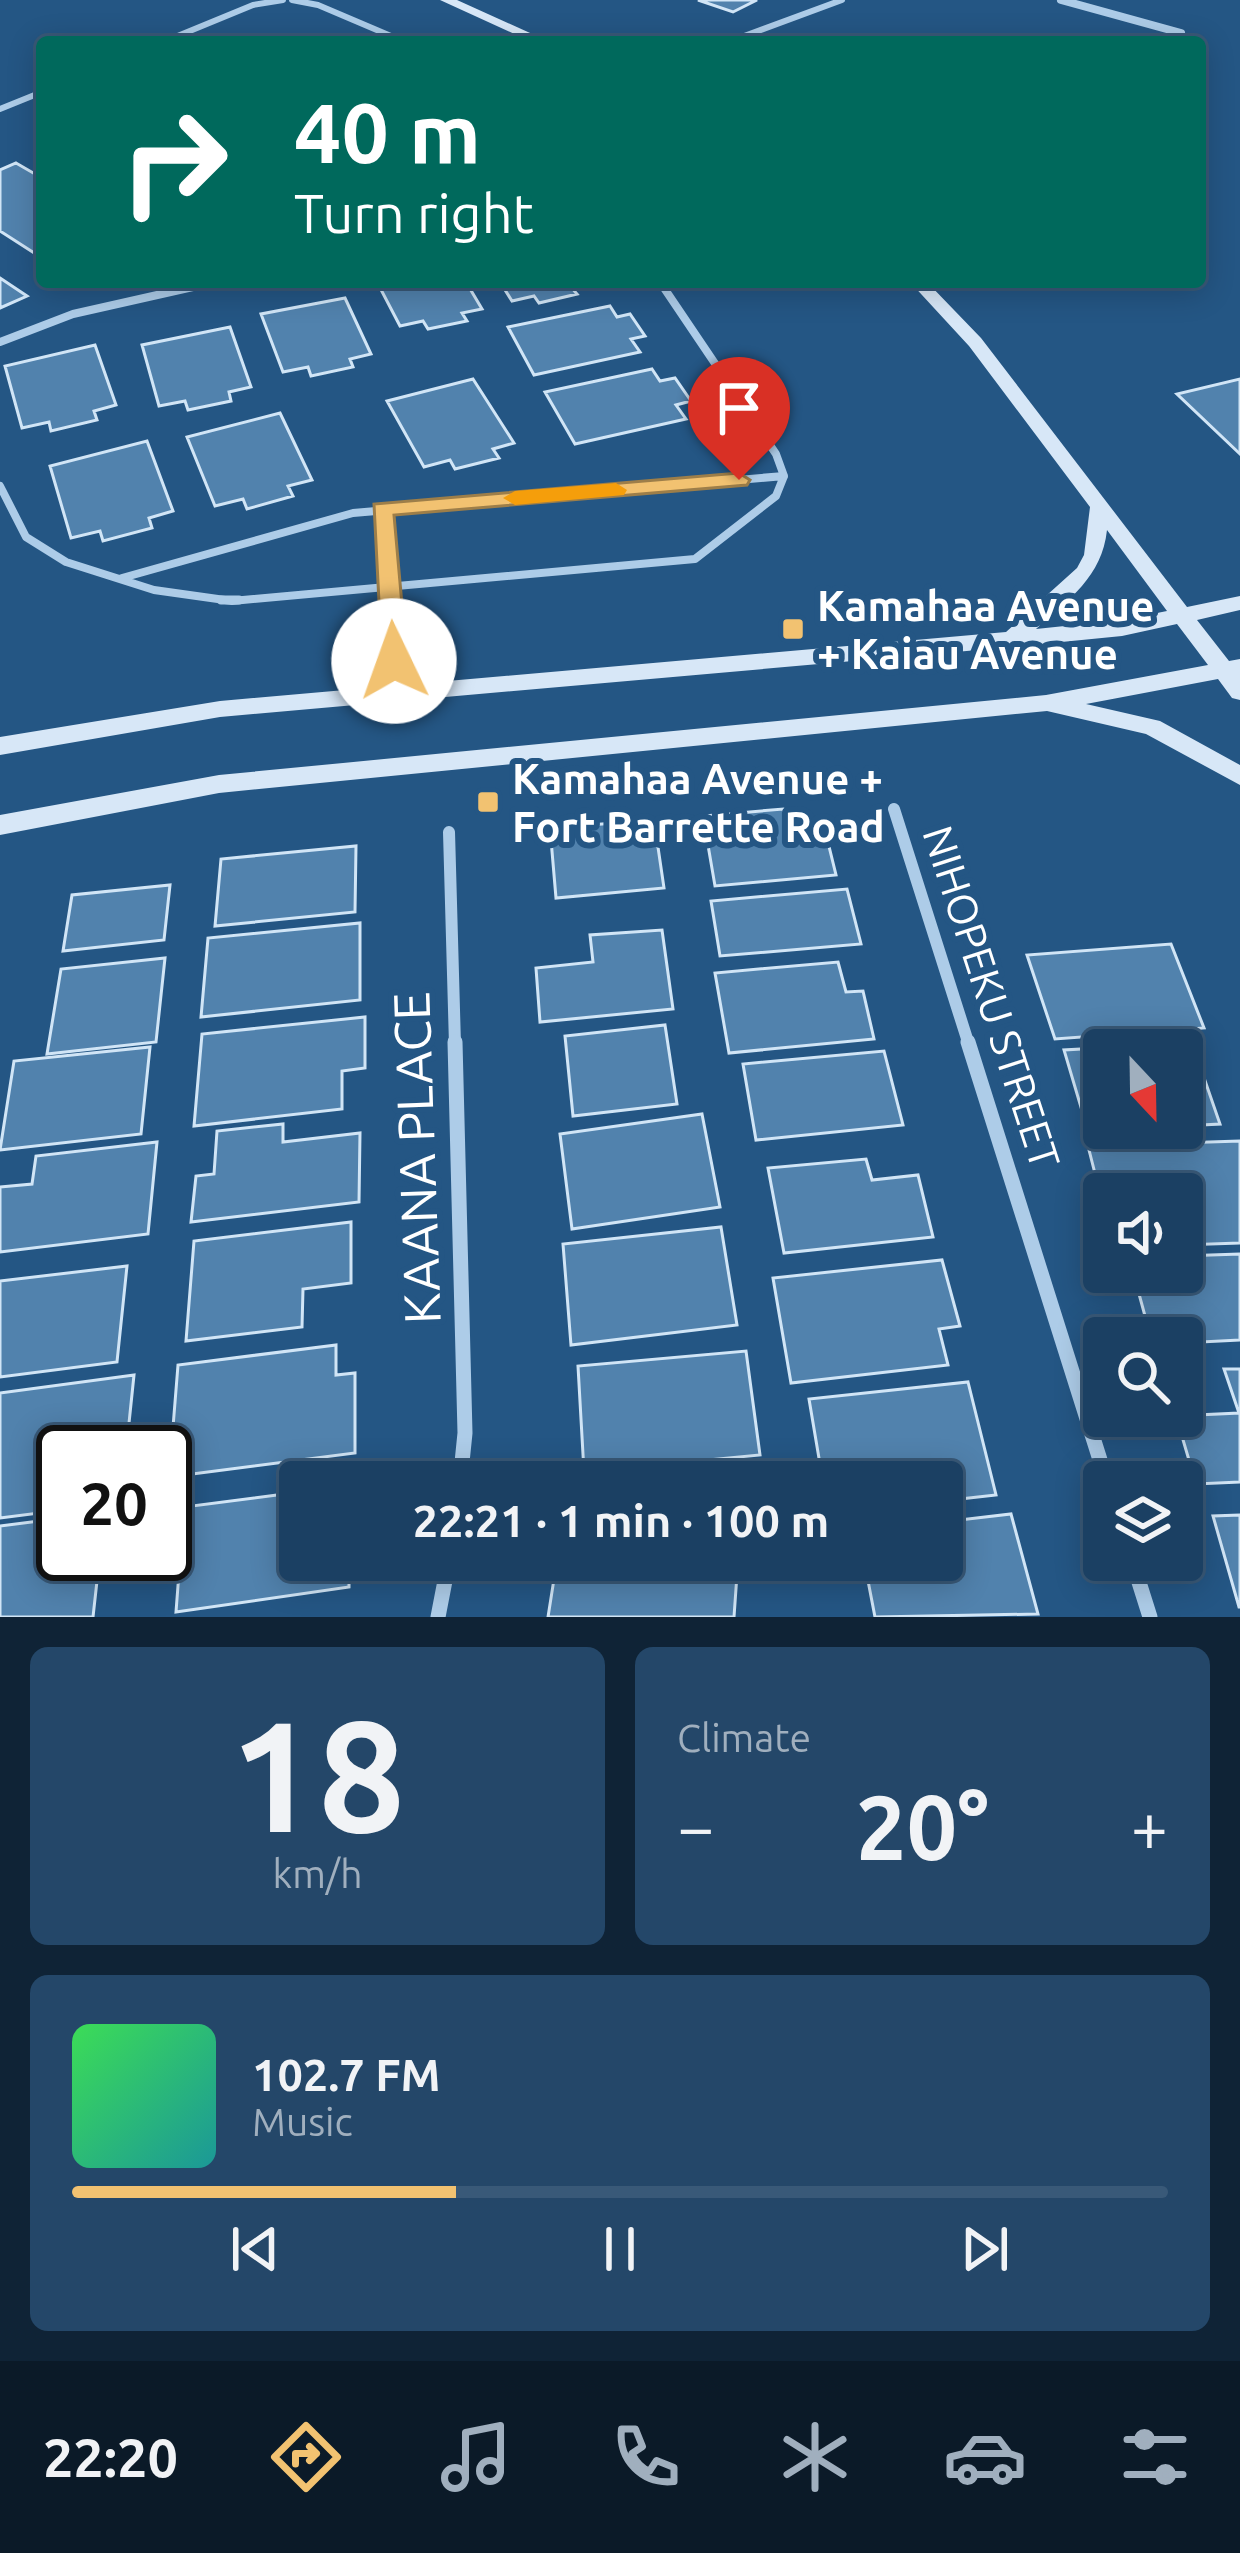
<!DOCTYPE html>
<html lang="en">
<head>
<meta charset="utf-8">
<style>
	:root { --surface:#1b4063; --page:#244769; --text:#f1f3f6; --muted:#a0afbe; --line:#395978; --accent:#f2c271 }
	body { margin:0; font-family:Ubuntu,sans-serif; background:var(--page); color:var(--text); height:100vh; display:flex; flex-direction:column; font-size:45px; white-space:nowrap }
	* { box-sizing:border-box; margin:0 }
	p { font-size:39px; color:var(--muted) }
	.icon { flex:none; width:66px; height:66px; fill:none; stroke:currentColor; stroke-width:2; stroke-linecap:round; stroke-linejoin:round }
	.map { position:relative; height:1617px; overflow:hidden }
	.details { display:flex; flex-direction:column; gap:30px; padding:30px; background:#0f2336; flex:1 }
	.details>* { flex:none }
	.banner { position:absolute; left:36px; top:36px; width:1170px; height:252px; border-radius:12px; box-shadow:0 6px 30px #0003,0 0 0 3px var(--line); background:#00695c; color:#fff; overflow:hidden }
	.needle { width:78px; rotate:158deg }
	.fabs { position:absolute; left:1083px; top:1029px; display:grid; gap:24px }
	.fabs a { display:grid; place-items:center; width:120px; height:120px; border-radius:12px; background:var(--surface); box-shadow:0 6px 30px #0003,0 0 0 3px var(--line); font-size:60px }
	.speed { position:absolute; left:36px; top:1425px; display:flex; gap:24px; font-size:60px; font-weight:700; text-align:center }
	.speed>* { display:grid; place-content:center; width:156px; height:156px; border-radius:50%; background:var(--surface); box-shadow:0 6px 30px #0003,0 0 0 3px var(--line); line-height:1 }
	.speed .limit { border:6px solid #111; border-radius:18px; background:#fff; color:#111 }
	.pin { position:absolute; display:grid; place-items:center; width:102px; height:102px; color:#fff; margin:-123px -51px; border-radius:50% 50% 50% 0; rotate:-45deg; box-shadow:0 0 12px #0007 }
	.pin .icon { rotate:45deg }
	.me { position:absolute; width:132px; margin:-66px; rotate:357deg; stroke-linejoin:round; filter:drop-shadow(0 0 9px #0008) }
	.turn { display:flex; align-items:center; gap:42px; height:252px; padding:0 60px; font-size:54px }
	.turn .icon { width:156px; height:156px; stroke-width:2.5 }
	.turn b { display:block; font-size:84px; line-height:102px }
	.big { font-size:90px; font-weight:700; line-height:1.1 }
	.details .widget { flex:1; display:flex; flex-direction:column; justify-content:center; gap:18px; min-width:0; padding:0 42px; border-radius:18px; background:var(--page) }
	.details .dial { align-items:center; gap:0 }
	.dial b { font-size:156px; line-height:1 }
	.song { display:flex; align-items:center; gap:36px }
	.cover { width:144px; height:144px; border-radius:18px; background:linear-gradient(135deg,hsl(130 70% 55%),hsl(180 70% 35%)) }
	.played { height:12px; border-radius:6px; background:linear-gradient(90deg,var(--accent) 35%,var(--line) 35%) }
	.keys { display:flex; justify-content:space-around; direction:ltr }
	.heat { display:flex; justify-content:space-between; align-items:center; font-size:66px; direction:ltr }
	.details .tiles { flex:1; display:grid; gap:30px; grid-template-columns:1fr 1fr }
	.widget:last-child { grid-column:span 2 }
	.trip { position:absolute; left:279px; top:1461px; width:684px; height:120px; border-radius:12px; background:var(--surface); box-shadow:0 6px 30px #0003,0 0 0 3px var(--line); font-weight:700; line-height:120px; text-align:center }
	.tabs { display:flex; height:192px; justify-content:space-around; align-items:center; background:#0b1a28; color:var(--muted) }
	.tabs .icon { width:84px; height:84px }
	.tabs .on { color:var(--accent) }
	.tabs b { font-size:54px; color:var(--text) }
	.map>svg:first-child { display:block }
	.building { fill:#5182ad; stroke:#d1e5f6; stroke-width:3 }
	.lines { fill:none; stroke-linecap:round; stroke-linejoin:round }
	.lane-far2 { stroke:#adcce8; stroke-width:6 }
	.lane-far1 { stroke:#adcce8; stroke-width:8 }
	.lane { stroke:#adcce8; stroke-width:9 }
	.street-far2 { stroke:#adcce8; stroke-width:8 }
	.street-far1 { stroke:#adcce8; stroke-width:12 }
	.street { stroke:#adcce8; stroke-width:15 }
	.secondary { fill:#d7e7f7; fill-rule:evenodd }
	.route { fill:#f2c271; stroke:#9d7e49; stroke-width:3 }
	.slow { fill:#f59e0b }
	.poi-dot { fill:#f2c271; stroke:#245684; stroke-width:4.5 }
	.labels { text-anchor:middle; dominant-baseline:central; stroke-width:12; stroke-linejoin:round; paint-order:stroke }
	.poi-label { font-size:42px; font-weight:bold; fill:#fff; stroke:#245684; text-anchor:start }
	.street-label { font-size:42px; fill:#fff; stroke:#245684 }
	.near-street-label { font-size:51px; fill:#fff; stroke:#245684 }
</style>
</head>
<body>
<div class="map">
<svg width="1240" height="1617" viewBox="0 0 1240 1617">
	<rect width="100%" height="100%" fill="#245684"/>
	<path class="building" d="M698,0H757L733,12Z
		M16,163L42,178V258L0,231V170Z
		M0,278L27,296L0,308Z
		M377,282H466L482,309L462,313L467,321L428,329L423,321L400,326Z
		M500,282H590L591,283L571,287L577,294L539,303L534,296L512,301Z
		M345,298L371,354L350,359L353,367L311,376L308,367L283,372L261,314Z
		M610,306L617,317L630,314L645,336L631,339L640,352L534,375L508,327Z
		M230,327L251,387L229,392L231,401L188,410L185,401L159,406L142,345Z
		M95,345L116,405L94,411L97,420L51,431L49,422L22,428L5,366Z
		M652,369L660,381L675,378L691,401L676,405L686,419L575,444L545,392Z
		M473,379L514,443L493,449L499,458L455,469L450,460L424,467L387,401Z
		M1240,379V454L1177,394Z
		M280,413L312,480L288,486L293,496L247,509L243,499L215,506L187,437Z
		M147,441L173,511L149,518L152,528L103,541L100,531L71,538L50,466Z
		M783,809L786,825L823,822L836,875L715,886L703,816Z
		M654,820L664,888L556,898L550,828Z
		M356,846L355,912L215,926L221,859Z
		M170,885L164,940L63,951L72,895Z
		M847,889L861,944L720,956L711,901Z
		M360,923V1000L201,1017L208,938Z
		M662,930L673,1009L540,1022L536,968L593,962L590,935Z
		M1171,944L1204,1028L1055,1039L1027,955Z
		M165,958L156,1042L47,1054L61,969Z
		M838,962L846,992L863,991L874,1039L729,1053L715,973Z
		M365,1017V1068L342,1071V1109L194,1126L202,1034Z
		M665,1025L677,1104L573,1116L565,1036Z
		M1192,1043L1220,1124L1182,1126V1050H1104V1128H1145L1088,1131L1064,1050Z
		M150,1047L141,1134L0,1150L14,1061Z
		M884,1051L903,1125L756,1140L743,1064Z
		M702,1114L720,1207L572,1229L560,1134Z
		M283,1124V1142L360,1133L359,1202L191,1222L196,1176L214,1174L217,1131Z
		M1240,1141V1243L1182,1245V1194H1104V1209L1088,1146Z
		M157,1142L148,1234L0,1252V1187L32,1184L36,1156Z
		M866,1159L872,1180L918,1175L933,1237L784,1253L768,1168Z
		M351,1222V1283L303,1289L302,1327L186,1341L194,1241Z
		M721,1227L737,1325L571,1345L563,1244Z
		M1240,1254V1340L1182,1343V1338H1151L1133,1272H1182V1256Z
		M942,1260L960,1326L939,1329L948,1365L791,1383L773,1278Z
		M127,1266L117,1362L0,1377V1281Z
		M336,1345V1375L355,1373V1453L169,1477L178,1365Z
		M746,1351L760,1455L584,1472L578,1366Z
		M1224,1369H1240V1482L1196,1484L1176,1416L1239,1413Z
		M134,1375L126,1452H63V1510L0,1518V1393Z
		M968,1382L996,1495L942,1501V1482H823L809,1399Z
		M300,1492V1560H349V1587L176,1612L184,1507Z
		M1011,1514L1038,1614L875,1617L864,1560H942V1522Z
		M1240,1515V1607H1239L1213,1516Z
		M63,1518V1554H100L93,1617H0V1526Z
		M557,1560H738L734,1617H548Z"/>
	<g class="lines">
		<path class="lane-far2" d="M292,0L318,5L405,42
			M163,42L253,5L283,0
			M728,42L842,0
			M0,109L42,92"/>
		<path class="lane-far1" d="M0,342L73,314L215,282
			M0,486L26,537L66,562L154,590L232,601L695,559L776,496L784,476L776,454L660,282
			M382,509L389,603
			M122,578L353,513L784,476"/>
		<path class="lane" d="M221,600H239
			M389,600L396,691"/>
		<path class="street-far2" d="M1061,0L1181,33"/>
		<path class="street-far1" d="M894,809L969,1045
			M449,832L455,1045"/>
		<path class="street" d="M455,1042L465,1433L460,1482
			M968,1042L1107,1482
			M1132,1560L1150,1617
			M438,1617L449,1560"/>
		<path class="secondary" d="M440,0H457L550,42H532Z
			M910,282H927L981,338L1187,607L1240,596V610L1197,620L1229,661L1240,659V700L1232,698L1218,679L1086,704L1160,721L1240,765V785L1146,734L1047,711L219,793L0,835V815L219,775L1046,695L1208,665L1177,624L1122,636L1012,647L220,717L0,755V737L220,701L1006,632L1077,568L1084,555L1090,507L969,346ZM1107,530L1167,611L1122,620L1036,629C1069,599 1102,577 1107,530Z"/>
	</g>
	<path class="route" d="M739,473L750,480L747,485L394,515L407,661L394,670L382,661L374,504Z"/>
	<path class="slow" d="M616,483L627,490L624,495L515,505L503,498L515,491Z"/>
	<g class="poi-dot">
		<rect x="781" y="617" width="24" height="24" rx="6"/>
		<rect x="476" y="790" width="24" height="24" rx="6"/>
	</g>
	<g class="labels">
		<g class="poi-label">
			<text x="817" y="605">Kamahaa Avenue<tspan x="817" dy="48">+ Kaiau Avenue</tspan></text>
			<text x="512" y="778">Kamahaa Avenue +<tspan x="512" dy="48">Fort Barrette Road</tspan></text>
		</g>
		<g class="street-label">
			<text transform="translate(992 997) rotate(72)">NIHOPEKU STREET</text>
		</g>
		<g class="near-street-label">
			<text transform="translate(416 1158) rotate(-92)">KAANA PLACE</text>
		</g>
	</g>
</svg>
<div class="fabs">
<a><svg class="needle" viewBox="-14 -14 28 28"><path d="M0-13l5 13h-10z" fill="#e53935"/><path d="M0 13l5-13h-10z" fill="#a0afbe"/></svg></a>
<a><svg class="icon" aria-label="sound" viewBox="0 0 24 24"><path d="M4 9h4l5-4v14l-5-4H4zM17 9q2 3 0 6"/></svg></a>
<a><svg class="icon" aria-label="search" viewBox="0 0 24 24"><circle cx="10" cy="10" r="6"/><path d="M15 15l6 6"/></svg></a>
<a><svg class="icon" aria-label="layers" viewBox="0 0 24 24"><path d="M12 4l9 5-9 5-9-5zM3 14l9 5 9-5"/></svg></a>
</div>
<div class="speed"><div class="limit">20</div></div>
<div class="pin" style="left:739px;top:480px;background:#d93025"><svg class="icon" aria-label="arrive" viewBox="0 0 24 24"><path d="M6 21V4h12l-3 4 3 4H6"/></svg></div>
<svg class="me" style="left:394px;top:661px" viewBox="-20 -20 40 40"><circle r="19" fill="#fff"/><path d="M0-13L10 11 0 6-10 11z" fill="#f2c271"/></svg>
<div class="trip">22:21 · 1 min · 100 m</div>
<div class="banner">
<div class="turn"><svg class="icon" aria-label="right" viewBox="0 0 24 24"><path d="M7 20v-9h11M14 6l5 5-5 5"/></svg><div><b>40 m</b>Turn right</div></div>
</div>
</div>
<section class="details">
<div class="tiles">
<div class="widget dial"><b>18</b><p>km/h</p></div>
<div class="widget"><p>Climate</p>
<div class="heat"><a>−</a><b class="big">20°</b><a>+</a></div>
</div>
<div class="widget">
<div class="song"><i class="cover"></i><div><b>102.7 FM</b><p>Music</p></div></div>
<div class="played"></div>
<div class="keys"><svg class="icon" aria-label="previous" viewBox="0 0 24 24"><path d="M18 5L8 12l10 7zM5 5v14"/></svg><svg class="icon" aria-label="pause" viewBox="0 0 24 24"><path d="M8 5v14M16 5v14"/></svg><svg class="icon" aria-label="next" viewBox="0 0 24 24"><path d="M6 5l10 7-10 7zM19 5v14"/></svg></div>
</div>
</div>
</section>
<nav class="tabs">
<b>22:20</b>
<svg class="icon on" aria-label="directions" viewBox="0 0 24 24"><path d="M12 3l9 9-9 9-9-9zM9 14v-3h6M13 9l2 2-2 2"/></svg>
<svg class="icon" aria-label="music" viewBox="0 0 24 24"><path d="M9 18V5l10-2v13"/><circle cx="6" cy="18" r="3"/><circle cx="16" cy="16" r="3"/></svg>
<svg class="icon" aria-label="phone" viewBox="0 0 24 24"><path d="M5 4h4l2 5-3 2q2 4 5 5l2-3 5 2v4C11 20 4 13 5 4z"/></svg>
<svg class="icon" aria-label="climate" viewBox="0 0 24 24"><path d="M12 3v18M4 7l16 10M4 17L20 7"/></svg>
<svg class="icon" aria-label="car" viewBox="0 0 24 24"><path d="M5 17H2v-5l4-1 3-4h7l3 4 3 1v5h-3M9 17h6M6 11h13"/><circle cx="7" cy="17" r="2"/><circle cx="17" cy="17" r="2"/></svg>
<svg class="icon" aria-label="filters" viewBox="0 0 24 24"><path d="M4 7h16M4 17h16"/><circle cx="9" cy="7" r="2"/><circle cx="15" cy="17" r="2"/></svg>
</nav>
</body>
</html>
